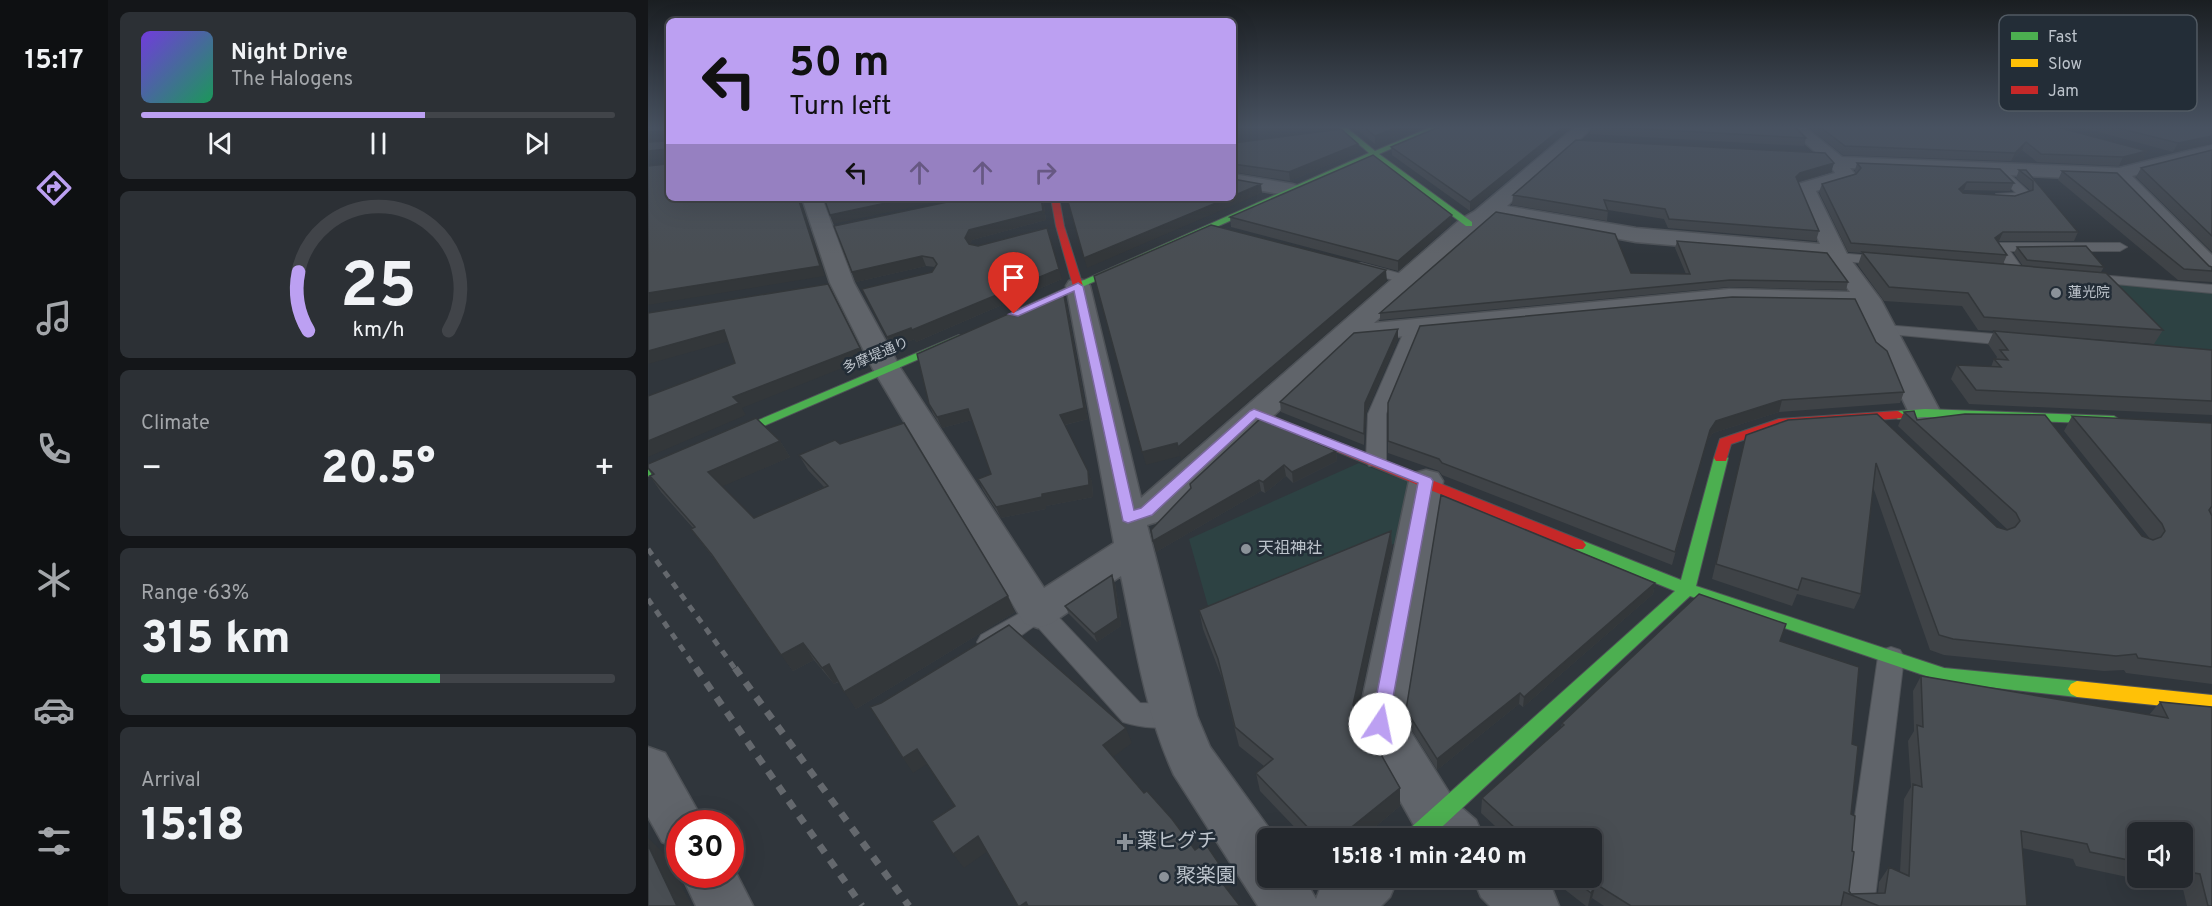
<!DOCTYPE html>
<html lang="en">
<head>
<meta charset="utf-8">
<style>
	:root { --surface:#24282d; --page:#2c3035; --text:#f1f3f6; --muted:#a3a6aa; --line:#414449; --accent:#bca0f2 }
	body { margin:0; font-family:Overpass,"Noto Sans JP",sans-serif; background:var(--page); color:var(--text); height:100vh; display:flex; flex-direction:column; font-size:22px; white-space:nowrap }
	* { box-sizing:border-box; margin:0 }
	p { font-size:20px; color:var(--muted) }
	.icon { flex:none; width:33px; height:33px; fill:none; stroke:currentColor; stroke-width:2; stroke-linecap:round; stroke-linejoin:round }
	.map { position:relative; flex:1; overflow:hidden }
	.side { display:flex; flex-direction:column; gap:12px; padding:12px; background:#141619; width:540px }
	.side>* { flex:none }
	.guide { position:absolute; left:18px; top:18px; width:570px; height:183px; border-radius:9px; box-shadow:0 6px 24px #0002,0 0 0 2px var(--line); background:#bca0f2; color:#111; overflow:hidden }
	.buttons { position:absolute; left:1479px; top:822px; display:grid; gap:12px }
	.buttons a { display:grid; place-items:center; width:66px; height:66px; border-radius:9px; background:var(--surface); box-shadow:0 6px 24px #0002,0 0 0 2px var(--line); font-size:30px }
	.speed { position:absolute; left:18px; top:810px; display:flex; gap:12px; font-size:30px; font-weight:700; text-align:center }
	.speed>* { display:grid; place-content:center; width:78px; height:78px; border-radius:50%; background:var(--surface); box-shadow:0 6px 24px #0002,0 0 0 2px var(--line); line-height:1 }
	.speed .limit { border:9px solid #d22; background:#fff; color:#111 }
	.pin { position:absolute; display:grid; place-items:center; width:51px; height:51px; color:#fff; margin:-62px -26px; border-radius:50% 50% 50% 0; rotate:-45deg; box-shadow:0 0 6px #0007 }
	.pin .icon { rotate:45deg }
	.me { position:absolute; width:66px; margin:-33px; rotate:11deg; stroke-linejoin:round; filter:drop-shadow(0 0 4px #0008) }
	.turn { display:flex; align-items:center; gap:21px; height:126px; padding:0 24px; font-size:27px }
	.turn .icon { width:78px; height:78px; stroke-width:2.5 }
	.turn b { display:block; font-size:42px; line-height:51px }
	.lanes { display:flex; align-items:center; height:57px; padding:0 24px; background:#0003; justify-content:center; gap:30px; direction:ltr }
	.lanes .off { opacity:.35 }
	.big { font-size:45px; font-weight:800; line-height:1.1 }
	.side .widget { flex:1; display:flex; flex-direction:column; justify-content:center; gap:9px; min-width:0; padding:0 21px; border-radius:9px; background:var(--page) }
	.side .dial { align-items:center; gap:0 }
	.dial svg { height:156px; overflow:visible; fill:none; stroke:var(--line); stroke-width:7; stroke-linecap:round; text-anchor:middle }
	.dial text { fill:var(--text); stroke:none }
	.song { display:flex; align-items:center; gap:18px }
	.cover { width:72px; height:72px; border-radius:9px; background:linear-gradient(135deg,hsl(260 70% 55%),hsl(150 70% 35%)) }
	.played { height:6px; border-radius:3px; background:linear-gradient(90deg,var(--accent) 60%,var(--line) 60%) }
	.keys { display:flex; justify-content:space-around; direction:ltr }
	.heat { display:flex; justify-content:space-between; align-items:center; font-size:33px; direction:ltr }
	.charge { height:9px; border-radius:4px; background:linear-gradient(90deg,#34c759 63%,var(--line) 0) }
	.trip { position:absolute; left:609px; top:828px; width:345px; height:60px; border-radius:9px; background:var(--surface); box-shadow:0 6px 24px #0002,0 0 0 2px var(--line); font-weight:800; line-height:60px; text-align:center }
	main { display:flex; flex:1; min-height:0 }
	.tab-bar { display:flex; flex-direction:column; width:108px; justify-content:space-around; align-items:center; background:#0e1012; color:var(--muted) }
	.tab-bar .icon { width:42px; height:42px }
	.tab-bar .selected { color:var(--accent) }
	.tab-bar b { font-size:27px; color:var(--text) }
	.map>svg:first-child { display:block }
	.green { fill:#2d4243 }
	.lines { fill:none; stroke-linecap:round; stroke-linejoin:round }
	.lane-casing { stroke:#4e5257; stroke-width:2 }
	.street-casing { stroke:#4e5257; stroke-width:3 }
	.fast-casing { stroke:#4e5257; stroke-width:2 }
	.slow-casing { stroke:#4e5257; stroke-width:2 }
	.jam-casing { stroke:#4e5257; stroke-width:2 }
	.lane { fill:#60646a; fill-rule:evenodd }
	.street { fill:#60646a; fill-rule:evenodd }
	.fast { fill:#4caf50; fill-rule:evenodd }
	.slow { fill:#ffc107; fill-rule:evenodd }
	.jam { fill:#c62828; fill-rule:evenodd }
	.rail-far1 { stroke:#64686d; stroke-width:5; stroke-dasharray:7 7; stroke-linecap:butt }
	.rail { stroke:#64686d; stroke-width:7; stroke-dasharray:9 9; stroke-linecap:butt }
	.wall { fill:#3f4347; fill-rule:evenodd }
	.shaded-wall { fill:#33373a }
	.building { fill:#494e53; stroke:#33373a; stroke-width:1.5 }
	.route { fill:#bca0f2; stroke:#7a689d; stroke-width:1.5 }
	.poi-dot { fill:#8b9299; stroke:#232d37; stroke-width:2 }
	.labels { text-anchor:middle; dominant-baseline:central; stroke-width:5; stroke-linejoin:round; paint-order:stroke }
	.far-poi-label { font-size:14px; fill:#bcc3cb; stroke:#232d37; text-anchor:start }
	.far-street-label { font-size:14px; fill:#bcc3cb; stroke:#232d37 }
	.poi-label { font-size:16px; fill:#bcc3cb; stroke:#232d37; text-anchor:start }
	.near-poi-label { font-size:20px; fill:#bcc3cb; stroke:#232d37; text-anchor:start }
	.key { fill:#232d37; stroke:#515a63; stroke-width:1.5 }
	.key-label { font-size:16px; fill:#bcc3cb }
</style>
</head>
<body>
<main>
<nav class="tab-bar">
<b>15:17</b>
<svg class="icon selected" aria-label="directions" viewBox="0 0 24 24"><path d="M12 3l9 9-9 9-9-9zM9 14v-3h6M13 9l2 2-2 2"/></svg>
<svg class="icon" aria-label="music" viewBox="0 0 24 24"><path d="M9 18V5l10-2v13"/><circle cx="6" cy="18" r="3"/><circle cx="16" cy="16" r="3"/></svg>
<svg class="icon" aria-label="phone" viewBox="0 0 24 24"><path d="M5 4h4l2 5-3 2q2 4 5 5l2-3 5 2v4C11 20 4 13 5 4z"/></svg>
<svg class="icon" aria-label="climate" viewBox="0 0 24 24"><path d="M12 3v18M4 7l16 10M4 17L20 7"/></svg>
<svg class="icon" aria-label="car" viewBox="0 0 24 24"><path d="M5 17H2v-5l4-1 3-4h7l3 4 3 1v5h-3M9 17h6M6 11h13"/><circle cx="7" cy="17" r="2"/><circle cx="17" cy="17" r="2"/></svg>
<svg class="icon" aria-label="filters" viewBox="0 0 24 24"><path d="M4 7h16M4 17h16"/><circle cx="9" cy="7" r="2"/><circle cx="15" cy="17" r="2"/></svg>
</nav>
<section class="side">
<div class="widget">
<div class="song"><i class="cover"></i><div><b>Night Drive</b><p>The Halogens</p></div></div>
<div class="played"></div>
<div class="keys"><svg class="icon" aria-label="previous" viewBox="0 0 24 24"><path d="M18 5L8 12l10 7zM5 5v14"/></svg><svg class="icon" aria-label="pause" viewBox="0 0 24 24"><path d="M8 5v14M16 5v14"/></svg><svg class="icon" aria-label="next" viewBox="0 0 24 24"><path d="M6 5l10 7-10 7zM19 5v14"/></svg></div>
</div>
<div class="widget dial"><svg viewBox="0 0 100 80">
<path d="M14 69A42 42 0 1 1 86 69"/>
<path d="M14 69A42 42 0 0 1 9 39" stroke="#bca0f2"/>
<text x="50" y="56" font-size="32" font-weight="700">25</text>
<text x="50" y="72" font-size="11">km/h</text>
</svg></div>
<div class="widget"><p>Climate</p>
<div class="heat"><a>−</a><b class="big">20.5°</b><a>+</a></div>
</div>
<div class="widget"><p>Range · 63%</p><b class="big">315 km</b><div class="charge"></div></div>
<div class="widget"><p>Arrival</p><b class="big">15:18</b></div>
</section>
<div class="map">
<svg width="1564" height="906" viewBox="0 0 1564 906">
	<rect width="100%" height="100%" fill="#30363c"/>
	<path class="green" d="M1436,281L1564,292V351L1507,346L1478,317Z
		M711,463L768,485L755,540L564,620L541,539Z"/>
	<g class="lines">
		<defs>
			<path id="lane" d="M1346,167H1354L1380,191V197L1364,202L1348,200V194L1368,193L1346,171Z
				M1352,243H1472L1479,247L1472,251H1362L1377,272L1370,276L1365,275L1345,247Z
				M1189,253L1237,257L1244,261L1237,265L1184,260V254Z
				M713,263L765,277L767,280L760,284L708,270V264Z
				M1440,274L1564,285V293L1435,281L1433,278Z
				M766,322L774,327L754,371L738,414V462L735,466H721L718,462L720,414L758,327Z
				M1236,325L1370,336L1378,341L1370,346L1230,333L1228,330Z
				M390,603L399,605L492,703L526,704L536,708L540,716L536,724C518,730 493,728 475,722L388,625C372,635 352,655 333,649L329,642L333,635Z
				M1243,647L1252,650L1256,657L1226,906H1194L1230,657L1234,650Z"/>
			<path id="street" d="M927,127H945L859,206L988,228L1172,244L1147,188L1150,184L1187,173L1182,165L1139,127H1157L1194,157L1471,168L1564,145V155L1484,176L1564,255V277L1556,275L1535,250L1466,180L1202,168L1208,176L1205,180L1168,191L1200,256L1233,300L1293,413L1288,420L1277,422L1266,420L1261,413L1211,307L1081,305L706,341L512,521L499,525L549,716L562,747L628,838H620V878H656L668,899L673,886L683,878H750L742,897L733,906H610L526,775C497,712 487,643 473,576L404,623L390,628L376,623L225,369L182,283L154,198H174L206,283L253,369L396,588L466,543L418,286L421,281L430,279L439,281L442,286L493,498L813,219L827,211ZM847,216L988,242L1178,258L1202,292L1081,289L726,323L829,229Z
				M585,174L644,184L651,186L654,190L651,194L644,196L585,186Z
				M778,470L790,473L795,481L756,721L807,802L828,820L836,838H773L709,724L761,481L766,473Z
				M0,747L17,753L57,824H32V849L14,842L0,817Z
				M82,861L105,906H48L33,874H82Z
				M825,878H892L903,886L911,906H842L833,897Z"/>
			<path id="fast" d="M691,127H698L727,151L783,127H792L731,154L824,222V226H818L725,157L378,312H370L369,310L721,153Z
				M311,335L317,338L315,340L0,476V467Z
				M1277,409L1466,416L1472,420L1466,424L1277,417L1250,419L1244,415L1250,411Z
				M1073,454L1080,458L1048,586L1296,668L1429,681L1435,684L1438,689L1435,694L1429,697L1296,682L1042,596L782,838H757L759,831L1027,591L925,549L922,545L925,541H935L1033,580L1066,458Z"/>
			<path id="slow" d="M1429,681L1564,695V711L1429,697L1423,694L1420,689L1423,684Z"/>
			<path id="jam" d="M403,198H411L416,226L435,286L434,288H426L425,286L408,226Z
				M607,409L935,541L938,545L935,549H925L603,416L601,413L603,410Z
				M1250,411L1256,415L1255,418L1133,427L1083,444L1078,461H1068L1066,458L1072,439L1131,419Z"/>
		</defs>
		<use href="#lane" class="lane-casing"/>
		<use href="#street" class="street-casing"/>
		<use href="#fast" class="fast-casing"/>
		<use href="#slow" class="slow-casing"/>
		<use href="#jam" class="jam-casing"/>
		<use href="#lane" class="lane"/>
		<use href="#street" class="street"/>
		<use href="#fast" class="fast"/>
		<use href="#slow" class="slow"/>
		<use href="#jam" class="jam"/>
		<path class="rail-far1" d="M0,549L88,670
			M0,599L49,670"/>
		<path class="rail" d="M48,668L214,906
			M87,668L261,906"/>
	</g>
	<path class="wall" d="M706,127H770L727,144Z
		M924,127L822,211L744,155L743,147Z
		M943,127H1147L1158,138L1156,146L942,134Z
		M1160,127H1409L1499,151L1495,160L1471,166L1389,162L1374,150L1363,161L1195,155Z
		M1432,127H1564V144L1525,152Z
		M585,143L710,144V152L642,181L585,172Z
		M1564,150V252L1488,177L1493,168Z
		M1186,163L1183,172L1150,182L1171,231L1168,241L1020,228L1016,219L960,210L959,221L864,205L865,195Z
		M1209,163L1366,183L1362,191L1316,190L1314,192L1315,193L1367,196L1382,191L1381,189L1368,178L1371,170H1378L1430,232L1426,241H1351L1350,242L1359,255L1355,264L1375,266L1366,253L1369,247L1456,267L1453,272L1515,330L1506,344L1380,334L1564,350V415L1321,404L1303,379L1309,365L1343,367L1346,359H1348L1349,357L1340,344L1346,331L1330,330L1314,306L1236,301L1210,265L1214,253L1200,252L1171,192L1174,184L1208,174L1207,170Z
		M1414,171L1561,266L1564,271V282L1530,280L1410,180Z
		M395,198L398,220L324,240L322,244L414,279L268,342L267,339L244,348L214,289L284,272L287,267L278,266L208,282L204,272Z
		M582,217L803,224L750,271L583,227Z
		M1029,241L1200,282L1198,290L1081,287L732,320V313L983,273L1038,274L1027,248Z
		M418,300L440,419L417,425L444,482L445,497L398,506V509L353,518L335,490L330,479L343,474L324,420L294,428L285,414L281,404Z
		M750,339L718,413L716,445L633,412L632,402Z
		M1228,342L1256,392L1252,403L1131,412L1065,433L1059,441L1024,565L794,475L791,471L740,453V441Z
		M1256,412L1269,420L1494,536L1503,540L1416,431L1424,416L1564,423V684L1478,673L1476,670L1456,671L1296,655L1282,650L1225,487L1213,594L1206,609L1149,594L1144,606L1064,579L1098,435L1140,420L1349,527L1360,530L1250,426Z
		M132,441L142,457L74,486L106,518L176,487L160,470L151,455L367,612L208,709L191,682L186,684L166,660L145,671L73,568L43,529L45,528L13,492L2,476L4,475L0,469V464Z
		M688,451L689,461L645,483L638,476L617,493L613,491L508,552L543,489Z
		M743,531L744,549L709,712L752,788V806L714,838H657L612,791L608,773L616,766L591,746L574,678L555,629L551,610Z
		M467,583L473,626L449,642L421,614L417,606Z
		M1007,583L1005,594L875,707L871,704L789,770L758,721V710Z
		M1132,641L1204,744L1203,814L1201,891L1203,894H1230L1231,882L1241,867L1252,872L1256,799L1263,787L1260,741L1266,731L1265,691L1273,676L1501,715L1512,702L1564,707V906H1539L1535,889L1428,866L1425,859L1374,848L1379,906H956L944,898L940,906H938L902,878H944V838H860L833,813L834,798L913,728L914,723ZM1490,832H1534V878H1490Z"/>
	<path class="shaded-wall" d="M597,127H658L585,137V128Z
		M750,127H770L727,144V136Z
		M915,127H924L822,211V202Z
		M16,131L21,139L0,141V132Z
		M1564,136V144L1525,152L1530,143Z
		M1378,142L1374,150L1363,161L1367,153Z
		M710,144V152L642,181L641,172Z
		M18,149L21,158L0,160V151Z
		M1499,151L1495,160L1471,166L1475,157Z
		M1186,163L1183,172L1149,182L1148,177L1152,173Z
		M1319,182L1316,190L1308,197L1311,189Z
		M613,184L614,193L439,268L436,258L580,198H585V196Z
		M150,198H152L177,276L0,305V293Z
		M261,198H307L186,224L182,215Z
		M393,198H395L398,220L324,240L320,248L317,238L321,230Z
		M804,215L803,224L750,271V261Z
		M399,228L414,279L268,342L267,339L244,348L239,337Z
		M1355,232L1351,241L1343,247L1347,238Z
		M274,256L278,266L208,282L204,272Z
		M738,270L739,281L533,460L530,447Z
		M415,290L418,300L440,419L416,425L412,415Z
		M750,329V339L718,413L716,445V434L717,403Z
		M76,330L82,341L0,364V351Z
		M212,348L217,359L94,408L98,415L0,457V441L85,397Z
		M1134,400L1131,412L1065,433L1059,441L1024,565L1062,430L1068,421Z
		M320,409L324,420L294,428L289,417Z
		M132,441L142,457L71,488L60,472Z
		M529,443L532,456L498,465L494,452Z
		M688,451L689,461L645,483L644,472Z
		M636,465L638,476L617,493L615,482Z
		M440,471L444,482L445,497L398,506V509L353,518L348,507L394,494Z
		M611,480L613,491L508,552L505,541Z
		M743,531L744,549L707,724L705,705Z
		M464,575L467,583L473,626L449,642L446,634Z
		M1007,583L1005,594L875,707L876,697Z
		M360,596L367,612L208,709L196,692Z
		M155,643L166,660L145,671L133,655Z
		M181,664L192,680L186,684L174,668Z
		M872,693L871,704L789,770V759Z
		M478,728L484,743L461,760L455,745Z
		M269,749L279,764L265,773L255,758Z
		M752,788V806L714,838H690Z
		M330,836L340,851L316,868L305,854Z
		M0,838L18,855L44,906H29L0,845Z
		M578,874L583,888L576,893L571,879Z
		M948,884L944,898L940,906L943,893Z
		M378,902L380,906H372Z"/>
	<path class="building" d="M0,127H21V198H150L172,266L0,293V166L18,164V149L0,151V142L17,141L19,133L16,131L0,132Z
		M716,127H750L727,136Z
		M791,127H915L822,202L743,147Z
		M959,127H1147L1158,138Z
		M1172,127H1409L1499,151L1475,157L1393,154L1378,142L1367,153L1197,146Z
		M1466,127H1564V136L1530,143Z
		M693,129L710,144L641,172L585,164V143Z
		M928,140L1177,153L1186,163L1152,173L1148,177L1171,231L1021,219L1017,209L956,200L960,211L865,195Z
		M1564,150V236L1493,168Z
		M725,155L804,215L750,261L582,217Z
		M1209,163L1352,169L1366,183L1319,182L1311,189L1315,193L1367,196L1385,190V181L1371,170H1378L1430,232H1355L1347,238L1359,255L1203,243L1174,184L1208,174L1213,168Z
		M1414,171L1469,173L1561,266L1564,267V271L1536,269Z
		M585,179L613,184L585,196Z
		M176,198H261L182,215Z
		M318,198H393L395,211L321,230L317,238L321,244L330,246L399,228L411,269L264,330L263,328L239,337L214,289L284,272L289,264L285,258L274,256L204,272L186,226Z
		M419,198H580L436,258Z
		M848,212L967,234L983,273L1042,274L1029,241L1179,253L1200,282L1082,280L732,313Z
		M563,225L738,270L530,447L529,443L494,452L446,276Z
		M1438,246L1456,267L1379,260L1369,247Z
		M1214,252L1458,273L1515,330L1336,317L1320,293L1241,287Z
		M180,284L212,348L85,397L91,403L0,441V396L87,363L76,330L0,351V313Z
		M415,290L436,408L412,415L440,471L441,485L394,494V497L348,507L330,479L343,474L320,409L289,417L281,404L269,354Z
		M1084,297L1207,299L1228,342L1239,351L1256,392L1134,400L1068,421L1062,430L1027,552L794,463L791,459L740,441V403L772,326Z
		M750,329L717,403L716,434L632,402L706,333Z
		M1346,331L1564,350V401L1328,390L1309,365L1353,367L1346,359L1360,360L1352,350H1360Z
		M1266,411L1269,420L1317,414L1397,415L1494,536L1505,540L1513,537L1517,531L1514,524L1424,416L1564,423V506L1561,510L1564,516V667L1490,658L1488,654L1468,656L1305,639L1291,635L1228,463L1213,594L1154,578L1150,590L1068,564L1098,435L1140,420L1229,414L1349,527L1359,530L1367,527L1372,521L1368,513L1256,412Z
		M108,418L132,441L60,472L106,518L180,486L151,455L187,440L192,444L256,423L360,596L196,692L181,664L174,668L155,643L133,655L64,555L43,529L47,527L2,476L6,474L0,468V464Z
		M612,419L688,451L644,472L636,465L615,482L611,480L505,541L503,530L543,488L542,484Z
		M793,495L1007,583L876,697L872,693L789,759L758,710Z
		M743,531L705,705L752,788L690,838H670L608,773L625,759L587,727L570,659L551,610Z
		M464,575L470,618L446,634L417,606Z
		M1051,594L1138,624L1132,641L1211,667L1204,744L1210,746L1203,814L1207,816L1204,851L1206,852L1201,891L1203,894L1237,893L1241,867L1261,876L1265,784L1274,787L1269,725L1275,727L1273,676L1520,718L1512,702L1564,707V906H1560L1552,874L1534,871V832H1490V862L1442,852L1439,844L1373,831L1379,906H1231L1196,892L1193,906H983L948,884L943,893L923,878H944V838H878L834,798L916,725L914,723Z
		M361,625L478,728L455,745L496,793L499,791L524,819L547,850L557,843L578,874L571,879L592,906H380L378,902L372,906H370L330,836L305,854L284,821L307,806L269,749L255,758L222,707L233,703Z
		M0,845L29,906H0Z"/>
	<linearGradient id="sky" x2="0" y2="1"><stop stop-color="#1a1e21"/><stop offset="0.5" stop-color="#485261"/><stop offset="1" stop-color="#485261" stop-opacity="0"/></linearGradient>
	<rect width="1564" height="254" fill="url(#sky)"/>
	<path class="route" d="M430,283L435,286L486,510L493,508L602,411L606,409L783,478L785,481L739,730L732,732L725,730L723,724L770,483L608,418L504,515L480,523L475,521L426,291L370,316L361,314Z"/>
	<g class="poi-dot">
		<circle cx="1408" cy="293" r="6"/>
		<circle cx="598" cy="549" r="6"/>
		<path d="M474 833h6v6h6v6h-6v6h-6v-6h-6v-6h6z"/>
		<circle cx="516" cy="877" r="6"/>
	</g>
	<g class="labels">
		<g class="far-poi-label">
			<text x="1420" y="293">蓮光院</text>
		</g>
		<g class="far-street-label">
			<text transform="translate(228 356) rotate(-23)">多摩堤通り</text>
		</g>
		<g class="poi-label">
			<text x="610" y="549">天祖神社</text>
		</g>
		<g class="near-poi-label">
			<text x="489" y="842">薬ヒグチ</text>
			<text x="528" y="877">聚楽園</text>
		</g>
	</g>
	<rect x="1351" y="15" width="198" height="96" rx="9" class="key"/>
	<rect x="1363" y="32" width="27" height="8" fill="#4caf50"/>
	<rect x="1363" y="59" width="27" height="8" fill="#ffc107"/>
	<rect x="1363" y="86" width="27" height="8" fill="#c62828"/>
	<g class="key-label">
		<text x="1400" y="42">Fast</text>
		<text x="1400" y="69">Slow</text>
		<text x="1400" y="96">Jam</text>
	</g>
</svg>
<div class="buttons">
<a><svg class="icon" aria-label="sound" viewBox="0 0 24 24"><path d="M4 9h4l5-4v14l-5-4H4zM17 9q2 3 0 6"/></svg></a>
</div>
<div class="speed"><div class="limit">30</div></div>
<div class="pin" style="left:366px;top:314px;background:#d93025"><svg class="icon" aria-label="arrive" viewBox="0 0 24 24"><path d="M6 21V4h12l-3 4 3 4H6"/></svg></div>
<svg class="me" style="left:732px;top:724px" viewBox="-20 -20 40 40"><circle r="19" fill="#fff"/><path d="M0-13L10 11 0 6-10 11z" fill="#bca0f2"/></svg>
<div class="trip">15:18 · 1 min · 240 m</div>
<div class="guide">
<div class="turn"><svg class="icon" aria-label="left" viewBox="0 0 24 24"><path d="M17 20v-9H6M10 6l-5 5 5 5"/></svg><div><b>50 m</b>Turn left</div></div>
<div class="lanes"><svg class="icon" aria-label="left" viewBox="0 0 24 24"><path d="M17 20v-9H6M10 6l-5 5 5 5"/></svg><svg class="icon off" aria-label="ahead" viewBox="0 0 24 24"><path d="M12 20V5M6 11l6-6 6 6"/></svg><svg class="icon off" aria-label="ahead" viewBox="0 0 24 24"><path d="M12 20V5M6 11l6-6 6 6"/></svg><svg class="icon off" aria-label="right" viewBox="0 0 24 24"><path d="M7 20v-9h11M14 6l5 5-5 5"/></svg></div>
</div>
</div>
</main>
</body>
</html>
